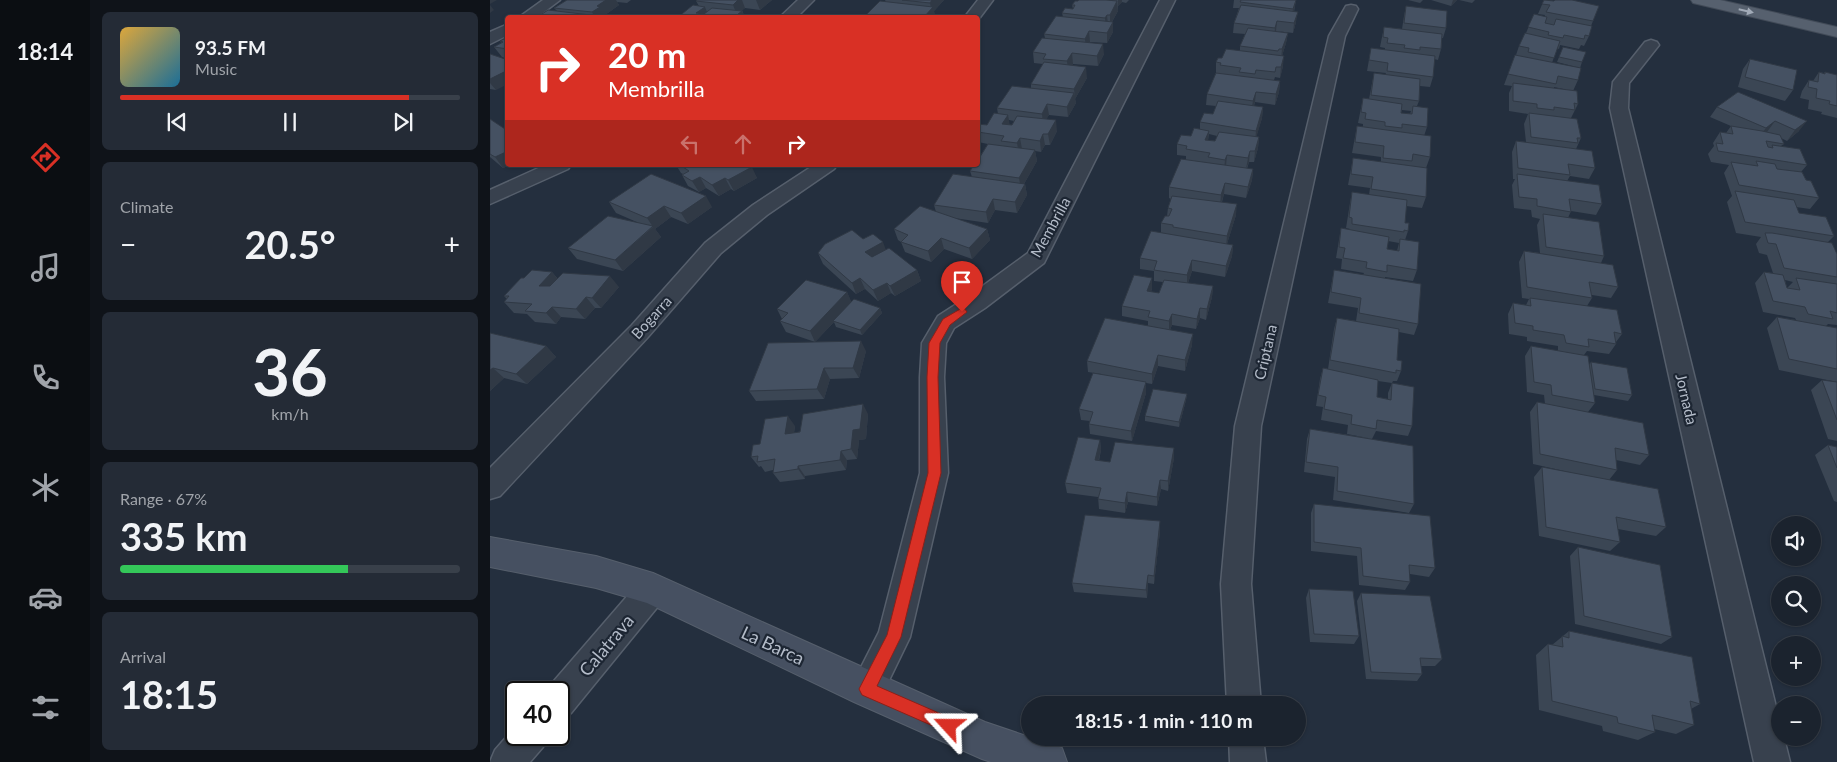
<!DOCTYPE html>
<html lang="en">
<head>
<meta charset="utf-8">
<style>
	:root { --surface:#1b232e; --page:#242b36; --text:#f1f3f6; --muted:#a0a4aa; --line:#39404a; --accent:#d93025 }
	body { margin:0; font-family:Lato,sans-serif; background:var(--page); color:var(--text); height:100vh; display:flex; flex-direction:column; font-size:19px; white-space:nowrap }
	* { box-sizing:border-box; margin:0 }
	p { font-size:16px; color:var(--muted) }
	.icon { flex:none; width:28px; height:28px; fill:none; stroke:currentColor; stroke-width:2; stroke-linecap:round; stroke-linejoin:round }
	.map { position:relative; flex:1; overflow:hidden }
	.side { display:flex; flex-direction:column; gap:12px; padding:12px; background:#0f1319; width:400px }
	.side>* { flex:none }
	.banner { position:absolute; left:15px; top:15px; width:475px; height:152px; border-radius:5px; box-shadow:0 1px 4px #0004,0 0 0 1px var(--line); background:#d93025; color:#fff; overflow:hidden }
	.controls { position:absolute; left:1281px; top:516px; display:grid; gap:10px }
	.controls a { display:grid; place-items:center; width:50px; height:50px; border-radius:50%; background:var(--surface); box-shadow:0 1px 4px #0004,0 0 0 1px var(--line); font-size:25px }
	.speed { position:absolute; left:15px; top:681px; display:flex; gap:10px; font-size:25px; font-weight:700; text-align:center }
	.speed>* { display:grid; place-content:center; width:65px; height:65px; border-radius:50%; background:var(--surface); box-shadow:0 1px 4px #0004,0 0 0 1px var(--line); line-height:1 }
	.speed .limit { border:2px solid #111; border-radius:8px; background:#fff; color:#111 }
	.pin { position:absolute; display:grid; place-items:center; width:42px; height:42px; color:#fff; margin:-51px -21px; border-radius:50% 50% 50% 0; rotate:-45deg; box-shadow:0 0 5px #0007 }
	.pin .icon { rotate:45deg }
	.me { position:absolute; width:55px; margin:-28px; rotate:294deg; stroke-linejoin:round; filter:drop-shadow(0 0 4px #0008) }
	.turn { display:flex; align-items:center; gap:18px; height:105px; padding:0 20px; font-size:22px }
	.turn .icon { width:65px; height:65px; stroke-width:2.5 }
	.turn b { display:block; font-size:35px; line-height:42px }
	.lanes { display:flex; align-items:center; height:48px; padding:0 20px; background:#0003; justify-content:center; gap:25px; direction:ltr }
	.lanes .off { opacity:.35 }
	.big { font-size:38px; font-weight:700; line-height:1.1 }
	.side .widget { flex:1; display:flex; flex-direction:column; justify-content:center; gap:8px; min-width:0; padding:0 18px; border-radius:8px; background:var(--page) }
	.side .dial { align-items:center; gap:0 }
	.dial b { font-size:65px; line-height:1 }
	.song { display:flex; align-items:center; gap:15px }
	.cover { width:60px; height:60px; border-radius:8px; background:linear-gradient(135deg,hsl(40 70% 55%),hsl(200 70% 35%)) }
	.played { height:5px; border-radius:2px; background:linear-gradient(90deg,var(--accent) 85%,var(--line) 85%) }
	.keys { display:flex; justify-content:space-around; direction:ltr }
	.heat { display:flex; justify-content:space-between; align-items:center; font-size:28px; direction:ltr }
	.charge { height:8px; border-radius:4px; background:linear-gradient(90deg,#34c759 67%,var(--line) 0) }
	.trip { position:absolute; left:531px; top:696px; width:285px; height:50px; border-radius:25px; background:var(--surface); box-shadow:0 1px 4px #0004,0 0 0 1px var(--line); font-weight:700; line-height:50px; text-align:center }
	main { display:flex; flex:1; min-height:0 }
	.menu { display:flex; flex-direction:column; width:90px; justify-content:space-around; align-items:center; background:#0b0e12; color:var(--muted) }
	.menu .icon { width:35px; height:35px }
	.menu .active { color:var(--accent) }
	.menu b { font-size:22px; color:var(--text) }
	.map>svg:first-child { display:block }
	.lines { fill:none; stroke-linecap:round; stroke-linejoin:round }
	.street-casing { stroke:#565f6c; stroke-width:3 }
	.secondary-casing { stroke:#565f6c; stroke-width:2 }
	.primary-casing { stroke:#414a57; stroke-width:2 }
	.street { fill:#38414e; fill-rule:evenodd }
	.secondary { fill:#465061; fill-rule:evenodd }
	.primary { fill:#56606e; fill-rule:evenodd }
	.wall { fill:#3b4654; fill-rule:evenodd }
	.shaded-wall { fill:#303945 }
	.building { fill:#455162; stroke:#303945 }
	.oneway { fill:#a1aab7 }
	.route { fill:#d93025; stroke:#8d1f18 }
	.labels { text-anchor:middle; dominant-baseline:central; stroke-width:4.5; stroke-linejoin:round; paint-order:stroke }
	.street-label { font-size:15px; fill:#b4bcc9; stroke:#1d2633 }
	.near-street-label { font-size:18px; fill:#b4bcc9; stroke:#1d2633 }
</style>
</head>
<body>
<main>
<nav class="menu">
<b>18:14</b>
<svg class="icon active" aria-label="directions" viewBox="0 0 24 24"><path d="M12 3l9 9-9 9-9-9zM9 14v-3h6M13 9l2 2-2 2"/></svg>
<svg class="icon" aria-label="music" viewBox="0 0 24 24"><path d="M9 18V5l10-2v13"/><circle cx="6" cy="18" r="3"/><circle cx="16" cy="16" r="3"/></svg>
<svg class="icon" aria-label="phone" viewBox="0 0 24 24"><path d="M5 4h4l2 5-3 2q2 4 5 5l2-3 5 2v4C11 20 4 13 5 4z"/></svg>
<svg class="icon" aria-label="climate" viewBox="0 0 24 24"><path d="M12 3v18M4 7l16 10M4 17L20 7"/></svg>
<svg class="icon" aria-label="car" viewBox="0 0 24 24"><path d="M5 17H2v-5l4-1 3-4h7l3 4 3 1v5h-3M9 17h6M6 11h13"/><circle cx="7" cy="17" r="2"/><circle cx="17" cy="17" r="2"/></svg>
<svg class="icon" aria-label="filters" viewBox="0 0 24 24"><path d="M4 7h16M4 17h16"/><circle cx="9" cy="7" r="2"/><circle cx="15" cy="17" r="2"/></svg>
</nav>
<section class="side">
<div class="widget">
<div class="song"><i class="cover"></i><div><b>93.5 FM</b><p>Music</p></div></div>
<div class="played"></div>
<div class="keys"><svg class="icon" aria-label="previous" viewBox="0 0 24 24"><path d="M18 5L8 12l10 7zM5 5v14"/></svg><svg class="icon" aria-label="pause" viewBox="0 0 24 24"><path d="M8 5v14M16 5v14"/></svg><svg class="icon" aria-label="next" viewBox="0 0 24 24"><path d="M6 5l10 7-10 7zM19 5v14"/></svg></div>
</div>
<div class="widget"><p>Climate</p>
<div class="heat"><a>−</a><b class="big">20.5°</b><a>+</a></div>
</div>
<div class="widget dial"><b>36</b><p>km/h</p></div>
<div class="widget"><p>Range · 67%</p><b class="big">335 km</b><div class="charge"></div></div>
<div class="widget"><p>Arrival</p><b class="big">18:15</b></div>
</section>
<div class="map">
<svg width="1347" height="762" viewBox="0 0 1347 762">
	<rect width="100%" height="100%" fill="#242f3e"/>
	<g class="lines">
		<defs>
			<path id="street" d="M53,0H70L46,18H28Z
				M308,0H324L306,18H289Z
				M488,0H503L488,20V18H474Z
				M670,0H685L554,263L495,308L464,328L456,343L454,377L458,473L420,637L389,701L377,706L365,701L360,689L389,632L430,473V377L432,343L448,316L479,296L538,253Z
				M861,5L866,6L868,9L855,36L771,426L761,584L771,705H737L731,584L745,426L839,36L856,6Z
				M18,24V35L0,44V32Z
				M1161,40L1167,42L1169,45L1139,83L1138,108L1290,723V738H1294L1300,762H1264L1120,108L1123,82L1155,42Z
				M55,165H81L78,169L0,204V190Z
				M324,165H347L344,169L277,215L231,253L158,337L10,496L0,499V468L142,325L215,243L263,205Z
				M163,574L174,579L178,589L174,599L81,713L69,718V692H56L57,689L152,579Z
				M26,726V735H58L53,747L40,762H0L5,750Z
				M739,738H773L776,762H740Z"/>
			<path id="secondary" d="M0,537L106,556L163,573L495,722L572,748L577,762H501L492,759L364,702L157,603L106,588L0,567Z"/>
			<path id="primary" d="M1201,0H1230L1347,27V37L1203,3Z"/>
		</defs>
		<use href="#street" class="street-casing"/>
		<use href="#secondary" class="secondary-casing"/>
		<use href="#primary" class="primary-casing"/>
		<use href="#street" class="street"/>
		<use href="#secondary" class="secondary"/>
		<use href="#primary" class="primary"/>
	</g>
	<path class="wall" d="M77,0H141L137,3L127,2L129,5L115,15L116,17L115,18H46L67,11L64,8Z
		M207,0H282L270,10L255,8L252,10L255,18H187L209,6L206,1Z
		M395,0H454L444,11L445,17V18H373L396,2Z
		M589,0H639L636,3L632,2L628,6V11L622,22L623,32L617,43L600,42V43L614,54L608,66L583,64L582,66L597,78L585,99L586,103L578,117L559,115L556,119L567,131L560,145H555L551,152L545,151L547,161L534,184H535L537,195L527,213L505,210L498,223L464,218L497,229L500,240L482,259L454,249L441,262L415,252L411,242L408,240L404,229L446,212L444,205L482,177L480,171L498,144L488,142V124L497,125L508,114L507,108L541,88V84L553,64L544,63L543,52L555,38L554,34L573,17L572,13L583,9L582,5ZM519,120L524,121L522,125H519Z
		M744,0H806L804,12L806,22L803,33L786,31L798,33L796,43L792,56L793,66L790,78L785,77L784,80L790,81L789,92L785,105L765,102L764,106L773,107L772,118L766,137H769L768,148L764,162H759L757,169H763L762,180L756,198L734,194L732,202L746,215L737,244L743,245L742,256L735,277L702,271L698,283L723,286L722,297L716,320L710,318L706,329L682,325L680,330L702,345L695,371L668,366L662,384L656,383V393L642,441L600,434L599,424L600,421L591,420L589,409L611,374L598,372L597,361L658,326V321L632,316V306L662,278V288L661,292L669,293L673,282L664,281V271L650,269V258L671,233V223L677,216L678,208L681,199L679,198V187L696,160V156L687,155V144L701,136L710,129V122L723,114L726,106L716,105L717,94L726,73V62L732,58L750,51V46L755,34L743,33L744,23L749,8H743ZM719,134L727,136L725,141L718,140Z
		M918,0H933L930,3Z
		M941,0H967L961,6Z
		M969,0H985L982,3Z
		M1054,0L1109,6L1101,26L1099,36L1094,46L1091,45L1089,49L1070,45L1069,49L1067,48L1062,63L1088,80L1083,91L1088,104L1081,118L1091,138L1086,149L1105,168L1099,179L1080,176L1077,181L1112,204L1106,215L1081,211L1078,218L1114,256L1111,263L1128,287L1121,298L1102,295V298L1097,306L1132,334L1126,342V344L1119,354L1097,351L1094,355L1099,365L1101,362L1142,395L1138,401L1104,395L1105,403L1098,412L1159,455L1150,465L1126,460L1127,470L1119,480L1176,527L1166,536L1128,529L1130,542L1120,551L1049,536L1044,477L1052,467L1092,475L1043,464L1040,412L1047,402L1055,404L1054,395L1037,392L1035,356L1041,346L1068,351V346L1037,341V337L1019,334L1018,314L1023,303L1036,305L1039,299L1032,298L1029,262L1034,251L1050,253L1047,225L1050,219L1042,217L1041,210L1024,208L1022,185L1025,179H1023L1022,152L1026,141L1036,142L1034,124L1038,114L1019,111V93L1022,86L1014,85L1025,55H1026L1029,46L1036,33L1044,14L1054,17L1055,15L1048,14ZM1064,87L1078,90L1064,88Z
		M916,6L956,28L953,38H952L951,49L948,60L944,59L943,77L940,87L930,86L929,101L927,106L937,127L934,136L940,157L936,168V197L932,208L916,206L915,223L918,231L915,240L927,270L923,281L895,277V278L928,324L924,335L909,332L907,360L911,371L907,381H903L902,383L888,381L887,397L898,399V393L902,383L922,426L918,436L886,431L882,439L924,504L919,513L843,500L845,477L814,472L817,439L820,429L878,438L857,434L858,425L831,420L833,407L826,406L830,379L833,368L838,369L844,329L847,318L866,321L868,308L838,303L844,270L873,275L874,273L851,269L852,259L846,258L851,228L860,230V229L856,228L860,203L862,192L879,195L880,188L858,185L863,158L891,162V157L862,153L867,126L873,127V124L868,123L873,98L879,99L884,73L895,75L896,73L877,71L881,48L895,50V48L890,47L894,27L912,29L914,16ZM912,110L921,111L920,114L911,113ZM898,241L909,243L907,251L897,249Z
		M18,37V59L12,57L4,47L11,43L10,41Z
		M1073,47L1092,62L1090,68L1067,62Z
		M0,54L6,90L0,89Z
		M1260,59L1303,90L1295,101L1248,87L1253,69Z
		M1329,72L1334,73L1335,72L1347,75V118L1331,114L1332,112L1318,109L1319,100L1310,98L1312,91L1319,80L1323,81Z
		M1248,92L1309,131L1297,141L1291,138L1294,144L1291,146L1317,165L1311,172L1329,198L1320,209L1306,207L1309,213L1344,236L1338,242L1347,254V325L1338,324L1336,326L1347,328V382L1289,370L1277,328L1287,317L1306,320L1305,318L1273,312L1265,283L1274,272L1283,273L1277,255L1269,253L1266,244L1271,237L1246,233L1237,202L1242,196L1234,173L1239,165L1221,162L1218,154L1224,146L1223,143L1230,132L1236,133L1241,126L1220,117L1227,107ZM1295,280L1303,282L1297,288Z
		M0,119L18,165H20L13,168L0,157Z
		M186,165H259L267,178L244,191L241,189L229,196L216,188L209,192L198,186L192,175L193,174L191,173Z
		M273,165H287L282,168Z
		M119,202L222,207L198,224L181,217L165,229L171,237L133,271L87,259L78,248L149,223L126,213Z
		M373,239L396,250L427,270L431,281L405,296L401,293L388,301L375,289L366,294L333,264L328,253Z
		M62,272L68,279L129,287L111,308H105L95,319L71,317L66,324L45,322L37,314L24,313L14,302L17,299L14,296Z
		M357,292L361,302L390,308L392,313L372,335L346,327L344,322L325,342L296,332L290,321L292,319L287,309Z
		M0,333L56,346L66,357L37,384L14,378L0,391Z
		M376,351L369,378L340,379L334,399L266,401L259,391Z
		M1332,380L1347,382V441L1338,439L1321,390Z
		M697,394L696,400L689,427L655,421V416Z
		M378,414L376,439L369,440L367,459L357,460L356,470L315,476V479L290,482L283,473V470L275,472L271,466L269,467L261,457L270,444L305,426L304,433Z
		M610,440L611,450L609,461L620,462L684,458L678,491L671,489L667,506L638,502L635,513L609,509L608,497L577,493L575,483Z
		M1338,445L1347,447V502L1344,501L1325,455Z
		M824,504L945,568L939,577L920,574V582L915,590L869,585L867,556L821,551V513Z
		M670,531L664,584L658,583L657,598L584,592L582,583Z
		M1088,547L1182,637L1171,644L1085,624L1080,556Z
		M819,589L869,636L864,644L820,642L816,598Z
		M871,593L952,659L945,666H931L932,674L927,681L876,679L867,601Z
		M1079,631L1210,704L1201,709L1204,725L1186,734L1164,729L1165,732L1148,740L1113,731L1112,726L1049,710L1046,655L1058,644L1062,645Z"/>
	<path class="shaded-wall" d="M0,0H7L0,4Z
		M116,0H126L129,5L115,15L116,17L115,18H105L102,12L107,6Z
		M248,0H252L255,8L248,14L252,11L255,18H243L247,15L243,5Z
		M266,0H282L270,10Z
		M442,0H454L444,11L445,17V18H434L441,9L440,3Z
		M628,0H632V2L628,6Z
		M806,0L804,10L801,19L803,9Z
		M963,0H967L961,6Z
		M627,1L628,11L620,25V15Z
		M0,5L4,10L0,13Z
		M215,7L219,17L206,13Z
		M808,12L806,22L803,33L804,23Z
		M617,15L618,25L616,28L615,18Z
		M787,21L786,31L784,38L785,28Z
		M623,22V32L617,43V33Z
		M599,31L600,42L596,49L595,39Z
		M798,33L796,43L791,59L792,49Z
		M613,44L614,54L608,66L607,56Z
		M582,53L583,64L578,72L577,61Z
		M794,56L793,66L790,78L791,67Z
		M596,67L597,78L585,99L584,89Z
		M18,70V84L6,90L0,83V79Z
		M790,81L789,92L785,105L786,94Z
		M766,92L765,102L761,111L763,101Z
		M584,93L586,103L578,117L577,107Z
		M557,104L559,115L553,125L552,114Z
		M773,107L772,118L765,142L766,131Z
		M518,115L520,126L512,124Z
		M566,120L567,131L560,145L558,134Z
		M1285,121L1277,132L1268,138L1276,128Z
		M1317,121L1309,131L1297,141L1305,130Z
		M719,131L718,141L715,140Z
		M553,134L555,145L551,152L550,141Z
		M769,137L768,148L764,162L765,151Z
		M530,138L532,149L529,154L527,143Z
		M545,150L547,161L531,189L529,178Z
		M18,151V165H20L13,168L5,157Z
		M760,151L759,162L756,169L758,158Z
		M737,155L736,166L734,170L735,160Z
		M280,165H287L282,168Z
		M262,167L267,178L244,191L238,180Z
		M763,169L762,180L756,198L758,187Z
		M210,177L216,188L209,192L202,181Z
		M235,178L241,189L229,196L222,185Z
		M735,183L734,194L730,206L731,195Z
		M535,184L537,195L527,213L525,202Z
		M216,196L222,207L198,224L191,213Z
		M503,199L505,210L498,223L496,212Z
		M747,204L746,215L736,247L737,236Z
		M174,206L181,217L165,229L171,237L133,271L125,260L163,227L157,218Z
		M497,229L500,240L482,259L479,248Z
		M451,238L454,249L441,262L438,251Z
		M393,242L397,253L380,263L375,252Z
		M743,245L742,256L735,277L736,266Z
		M702,260V271L697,286V275Z
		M427,270L431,281L405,296L400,286Z
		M62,272L71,283L59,296L49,286Z
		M120,276L129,287L111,308L102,298Z
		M370,278L375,289L366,294L362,283Z
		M662,278V288L657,302V291Z
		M397,283L401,293L388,301L383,290Z
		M723,286L722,297L716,320L717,309Z
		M357,292L362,303L325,342L320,331Z
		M96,297L105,308L95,319L86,309Z
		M62,307L71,317L66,324L56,313Z
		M390,308L392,313L372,335L370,330Z
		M710,308V318L706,329L707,319Z
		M682,314V325L679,332V321Z
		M703,334L702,345L695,371V360Z
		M371,341L376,351L369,378L363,368Z
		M56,346L66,357L37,384L26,374Z
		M668,355V366L662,384V374Z
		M3,368L14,378L0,391V370Z
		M334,368L340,379L334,399L327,389Z
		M656,382V393L642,441L641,431Z
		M697,394L696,400L689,427V422Z
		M373,404L378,414L376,439L369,440L367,459L361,449L363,430Z
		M298,416L305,426L302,444L295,434Z
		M610,440L611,450L606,470L605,460Z
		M684,448V458L678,491V481Z
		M351,451L357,460L356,470L350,460Z
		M308,466L315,476V479L308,469Z
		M670,480L671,489L667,506V497Z
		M637,492L638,502L635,513V503Z
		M670,521V531L664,584V576Z
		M658,575V583L657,598L656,590Z"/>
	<path class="building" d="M77,0H116L107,6L110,7L102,12L64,8Z
		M207,0H248L243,5L206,1Z
		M412,0H442L440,3Z
		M589,0H616L627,1L620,15H617L615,18L572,13L575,8L583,9L585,5H582L585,1H588Z
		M751,0H806L803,9L750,2Z
		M1054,0L1064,1L1065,0H1082L1109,6L1103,21L1056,12L1060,5L1052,4Z
		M390,1L443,7L434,17L417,15L415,18H373Z
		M203,5L215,7L206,13L214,14L222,8L252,11L243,18H187Z
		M751,5L808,12L804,23L787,21L785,28L744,23Z
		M916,6L957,11L956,28L914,23Z
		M58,10L109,16L107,18H46Z
		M1044,14L1057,17L1055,23L1064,25L1066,19L1102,26L1099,36L1095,35L1094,39L1074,35L1073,38L1058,35L1059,32L1038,27Z
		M566,16L623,22L617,33L599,31L595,39L554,34Z
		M894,27L952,34L951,49L930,47V50L914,48L915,45L897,43L898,38L893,37Z
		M758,28L798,33L792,49H789L788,51L750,46Z
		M1035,33L1070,41L1064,58L1038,52L1039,48L1029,46Z
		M18,37V49L4,47L13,42L10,41Z
		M552,38L613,44L607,56L582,53L577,61L553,59L556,54L543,52Z
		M1073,47L1096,52L1092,62L1069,57Z
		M881,48L945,56L943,77L897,71L898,63L879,60Z
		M736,49L794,56L791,67H786L785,72L766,70L765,74L749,72L751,68L730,65L731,63L726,62L728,58H732Z
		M0,54L18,60V70L0,79Z
		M1025,55L1091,68L1088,80L1068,76L1066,84L1018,74Z
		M1260,59L1307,70L1303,90L1255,77Z
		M554,62L596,67L584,89L541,84Z
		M1329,72L1335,74V72L1347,75V106L1339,104L1340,101L1326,98L1327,89L1318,87L1319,80L1328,82Z
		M726,73L790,81L786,94L766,92L763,101L717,94Z
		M884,73L930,79L929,101L881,95Z
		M1023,83L1087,91L1088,104L1084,103L1085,110L1064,107V110L1047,108V104L1023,101Z
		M522,86L584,93L577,107L557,104L552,114L507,108Z
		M1248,92L1317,121L1305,130L1285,121L1276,128L1227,107Z
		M873,98L912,104L911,113L922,114L923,106L938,108L937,127L912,124V128L895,126V122L875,119L876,113L871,112Z
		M728,101L773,107L766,131L710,122L714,113L723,114Z
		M504,113L518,115L512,124L522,125L527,116L566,120L558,134H553L550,141L530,138L527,143L511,141L514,136L488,132V124L497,125Z
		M1039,113L1087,119L1091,138H1087L1088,143L1041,137Z
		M0,119L18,131V151L5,157L0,154Z
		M867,126L941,136L940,157L923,154L922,161L893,158L894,146L865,142Z
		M1241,126L1272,131L1290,135L1294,144L1276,141L1278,147L1283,148L1282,145L1310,149L1317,165L1228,151L1226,143L1233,144L1230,132L1243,134Z
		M704,128L719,131L715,140L725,141L729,132L769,137L765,151H760L758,158L737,155L735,160L718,157L720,153L696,149L697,146L687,144L691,135L701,136Z
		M1026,141L1102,151L1105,168L1078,164L1080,175L1028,168Z
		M498,144L545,150L529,178L480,171L484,165H488V160Z
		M863,158L937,168L936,197L881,189L883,177L861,174Z
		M691,159L763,169L758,187L735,183L731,195L679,187Z
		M1266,161L1285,164L1287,169L1312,172L1316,180L1321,181L1329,198L1249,185L1241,162L1268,166Z
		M190,165H259L262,167L238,180L235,178L222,185L210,177L202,181L192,175L199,171Z
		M161,174L216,196L191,213L174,206L157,218L119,202Z
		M463,174L535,184L525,202L503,199L496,212L444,205Z
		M1027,174L1109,185L1112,204L1079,199L1081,212L1047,206V199L1029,197Z
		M1245,191L1304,200L1309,213L1336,217L1344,236L1255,222Z
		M862,192L917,200L915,223H919L918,231L914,230V232L862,224V218L859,217Z
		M682,196L747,204L737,236L683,227V225L671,223L675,216H679L682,209L678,208Z
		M430,206L497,229L479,248L451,238L438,251L411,242L418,235L404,229Z
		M1053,214L1109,222L1114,256L1056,247Z
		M118,216L163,226L125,260L78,248Z
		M851,228L899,237L897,249L909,251L910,239L929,242L927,270L897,265V272L876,268L877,262L853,258L855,248L849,247Z
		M362,230L373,239L383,234L393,242L375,252L382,257L399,248L427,270L400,286L397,283L383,290L370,278L362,283L328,253L335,244Z
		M661,231L743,245L736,266L702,260L697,275L664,270L667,261L650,258Z
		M1275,233H1282L1342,243L1347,254V277L1294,268L1286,244L1278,243Z
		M1034,251L1123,265L1128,287L1099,282L1102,298L1037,287Z
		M42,270L62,272L49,286H60L73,273L120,276L102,298L96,297L86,309L62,307L56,313L35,311L42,304L14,302L19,296H14L31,278H34Z
		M844,270L931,284L928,324L869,313L871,298L841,292Z
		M1274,272L1293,275L1297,288L1310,290L1306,278L1347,284V313L1340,311L1343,319L1318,314L1315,307L1283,301Z
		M644,275L662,278L657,291L669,293L674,280L723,286L717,309L710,308L707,319L682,314L679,321L658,317L660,311L632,306Z
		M316,280L357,292L320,331L290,321L298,313L287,309Z
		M1040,298L1127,310L1132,334L1124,332L1126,344L1098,339L1099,347L1076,343L1074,335L1043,330V326L1025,323L1023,303L1041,306Z
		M364,299L390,308L370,330L343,321Z
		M1287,317L1347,328V369L1299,359Z
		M615,318L703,334L695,360L668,355L662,374L597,361Z
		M847,318L909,329L907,360L912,361L911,371L906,370V373L840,360Z
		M0,333L56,346L26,374L3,368L0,370Z
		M371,341L363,368H334L327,389L259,391L278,343Z
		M1041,346L1098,356L1105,403L1062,395L1061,385L1044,382Z
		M1101,362L1137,368L1142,395L1105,389Z
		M833,368L888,380L887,397L901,400L902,383L924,387L922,426L887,420L886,429L861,424L862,415L834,409L836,397L828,395Z
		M603,373L656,382L641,431L599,424L603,412L589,409Z
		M1332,380L1347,382V420Z
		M663,389L697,394L689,422L655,416Z
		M1047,402L1153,423L1159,455L1125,448L1127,470L1050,454Z
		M373,404L370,429L363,430L361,449L351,451L350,460L308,466V469L283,473L285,459L267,462L268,456L261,457L263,445L270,444L275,419L298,416L295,434L310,432L313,414Z
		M820,429L923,446L924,504L847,491L848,467L816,462Z
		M588,437L610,440L605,460L620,462L625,442L684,448L678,481L670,480L667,497L637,492L635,503L608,499L611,488L575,483Z
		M1338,445L1347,447V468Z
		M1052,467L1168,489L1176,527L1126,517L1130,542L1056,527Z
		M824,504L940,516L945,568L919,565L920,582L873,576L871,548L824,542Z
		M595,515L670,521L664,576L658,575L656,590L582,583Z
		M1088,547L1170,565L1182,637L1094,616Z
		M819,589L863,591L869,636L824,634Z
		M871,593L940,596L952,659L930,658L932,674L881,672Z
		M1079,631L1202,657L1210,704L1200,701L1204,725L1162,715L1165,732L1128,723L1127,717L1062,701L1058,644L1073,647L1072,636L1079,638Z"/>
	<defs><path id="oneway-solid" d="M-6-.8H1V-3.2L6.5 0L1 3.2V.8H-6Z" transform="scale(1.25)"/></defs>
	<use class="oneway" href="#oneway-solid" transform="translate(1256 11) rotate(13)"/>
	<path class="route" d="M472,308L475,309L477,312L460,325L450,343L448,377L451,473L411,637L387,686L465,720L467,726L465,731L459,733L372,695L369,689L397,635L438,473L437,377L439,343L453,319Z"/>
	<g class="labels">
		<g class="street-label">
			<text transform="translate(560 227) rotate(-61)">Membrilla</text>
			<text transform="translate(161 317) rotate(-48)">Bogarra</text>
			<text transform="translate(775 352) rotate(-77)">Criptana</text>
			<text transform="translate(1197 399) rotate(77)">Jornada</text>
		</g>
		<g class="near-street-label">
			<text transform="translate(116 645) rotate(-50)">Calatrava</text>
			<text transform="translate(283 645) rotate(25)">La Barca</text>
		</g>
	</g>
</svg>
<div class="controls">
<a><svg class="icon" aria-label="sound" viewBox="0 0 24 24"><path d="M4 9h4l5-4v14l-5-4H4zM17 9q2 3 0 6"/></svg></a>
<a><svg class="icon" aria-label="search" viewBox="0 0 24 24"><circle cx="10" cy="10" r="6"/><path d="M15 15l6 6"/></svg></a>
<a>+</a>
<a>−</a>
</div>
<div class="speed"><div class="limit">40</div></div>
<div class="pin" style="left:472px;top:312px;background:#d93025"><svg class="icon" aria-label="arrive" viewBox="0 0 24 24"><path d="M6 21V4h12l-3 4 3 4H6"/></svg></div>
<svg class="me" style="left:459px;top:726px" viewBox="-20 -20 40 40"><path d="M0-17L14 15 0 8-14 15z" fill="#d93025" stroke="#fff" stroke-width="4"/></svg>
<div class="trip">18:15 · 1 min · 110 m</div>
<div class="banner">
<div class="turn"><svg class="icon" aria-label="right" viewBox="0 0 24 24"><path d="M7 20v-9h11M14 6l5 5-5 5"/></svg><div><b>20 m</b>Membrilla</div></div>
<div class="lanes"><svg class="icon off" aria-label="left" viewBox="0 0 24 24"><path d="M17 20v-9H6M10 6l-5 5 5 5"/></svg><svg class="icon off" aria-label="ahead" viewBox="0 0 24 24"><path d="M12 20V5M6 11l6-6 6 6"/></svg><svg class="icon" aria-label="right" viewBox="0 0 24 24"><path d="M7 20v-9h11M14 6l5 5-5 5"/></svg></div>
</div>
</div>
</main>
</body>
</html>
